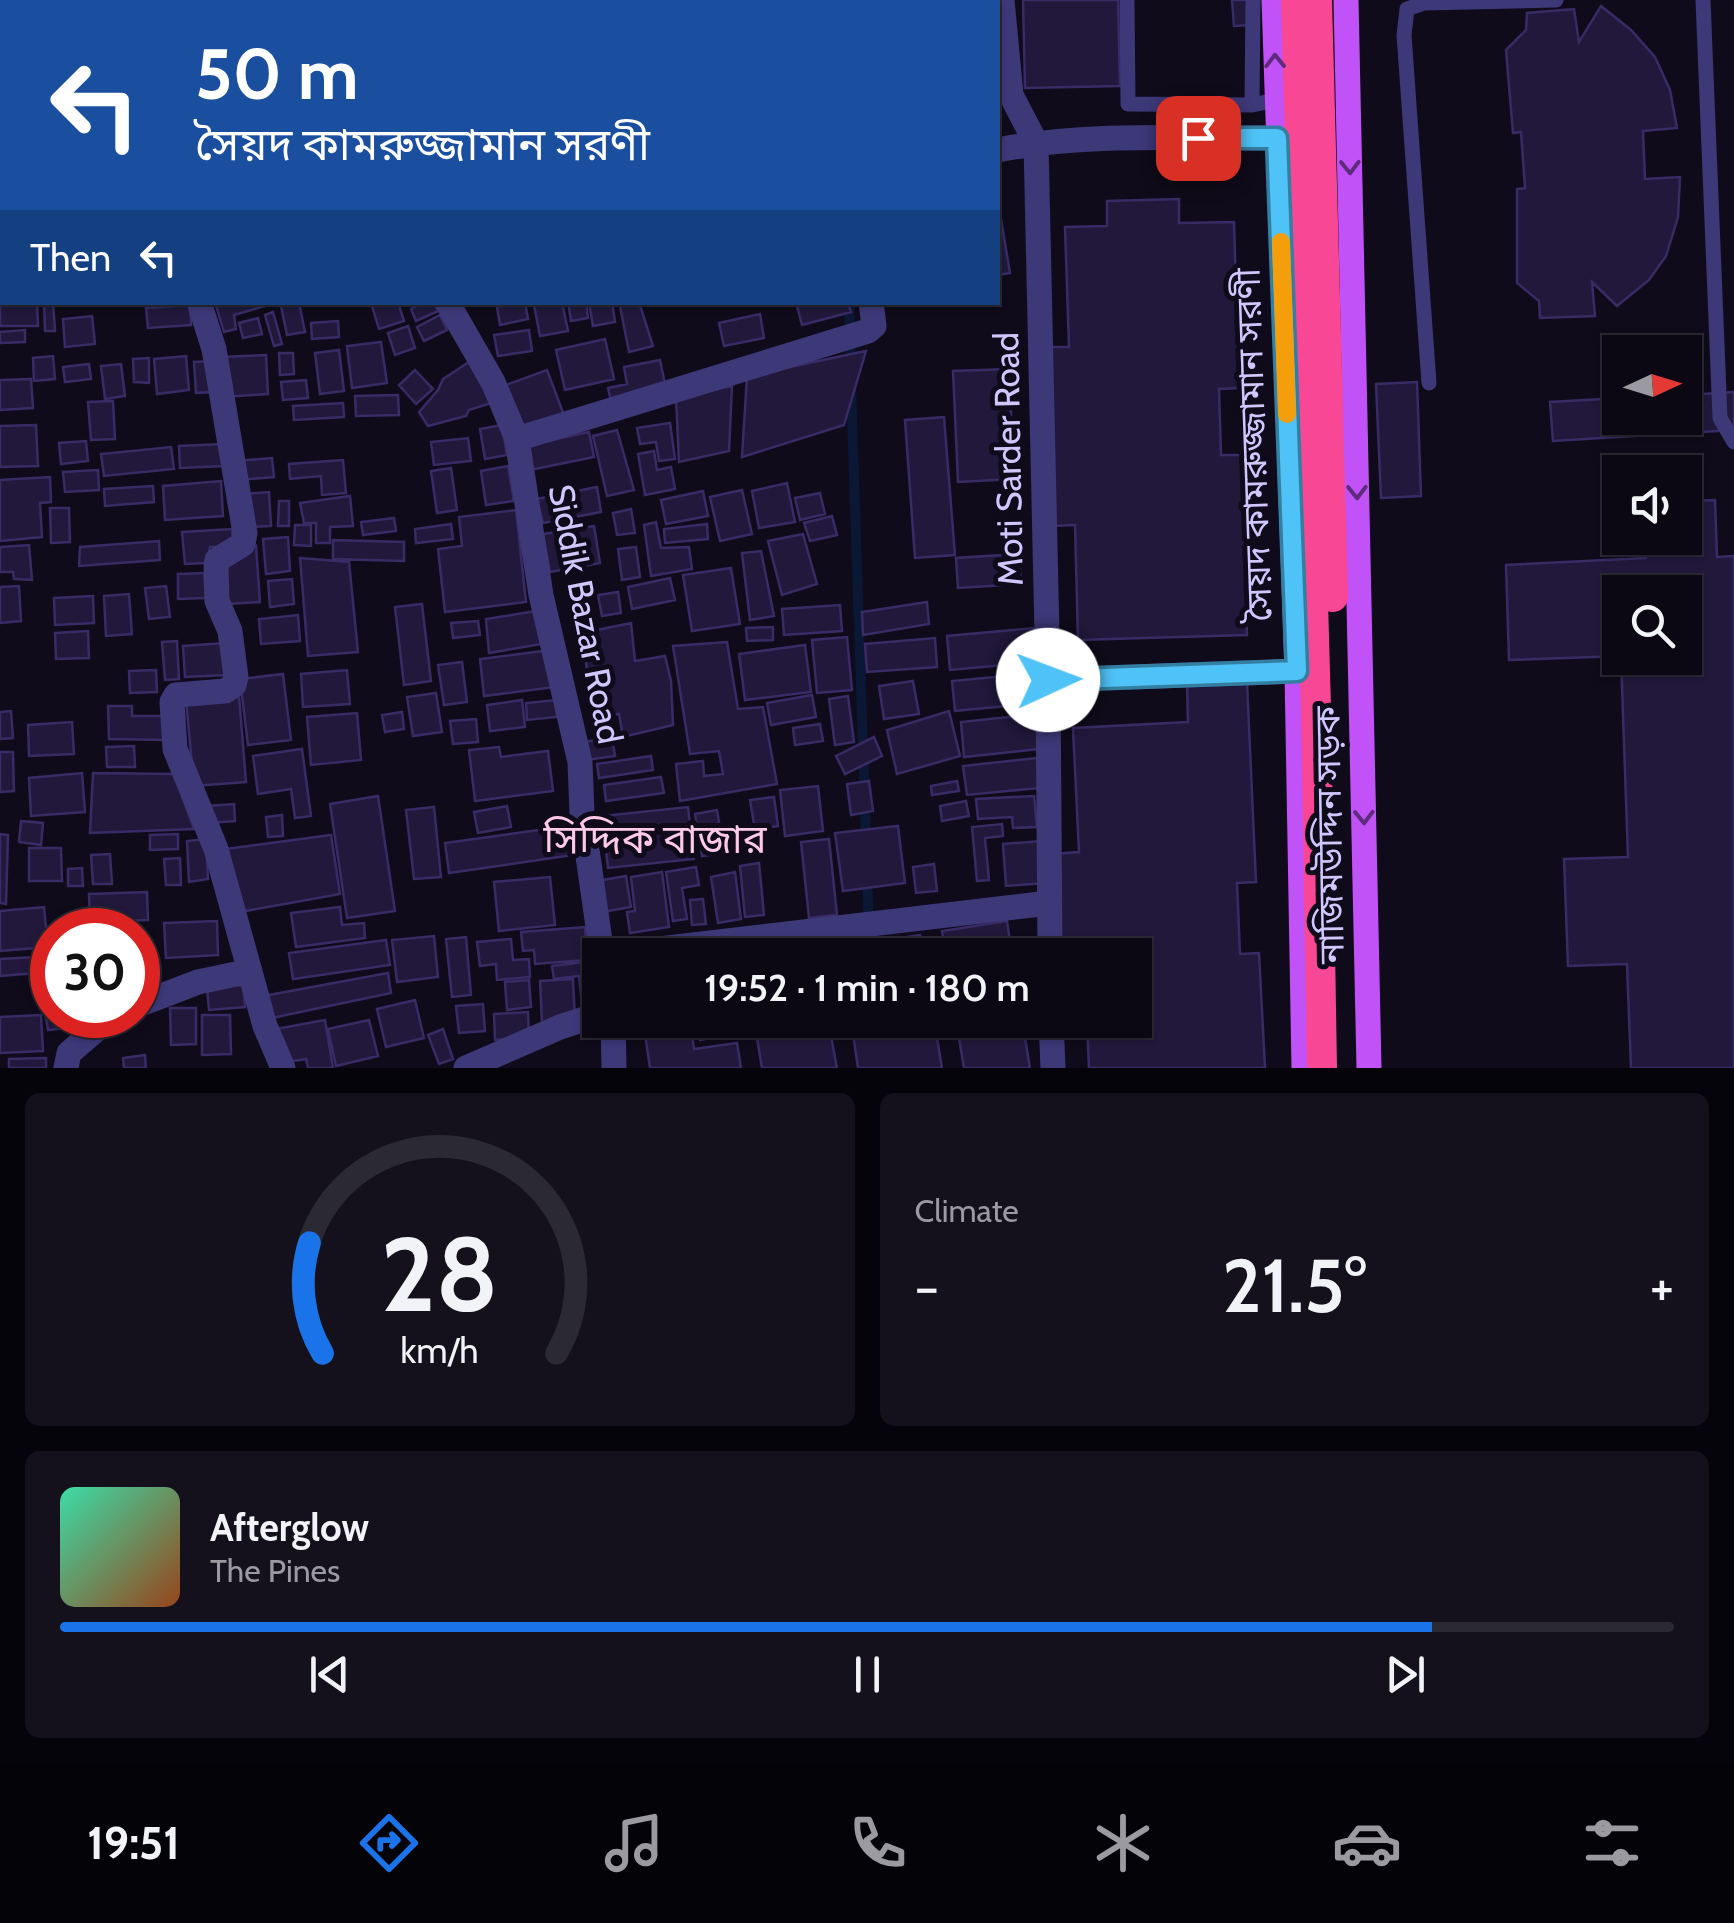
<!DOCTYPE html>
<html lang="en">
<head>
<meta charset="utf-8">
<style>
	:root { --surface:#0b0814; --page:#14111d; --text:#f1f3f6; --muted:#9a9aa0; --line:#2b2934; --accent:#1a73e8 }
	body { margin:0; font-family:Cabin,"Noto Sans Bengali",sans-serif; background:var(--page); color:var(--text); height:100vh; display:flex; flex-direction:column; font-size:38px; white-space:nowrap }
	* { box-sizing:border-box; margin:0 }
	p { font-size:32px; color:var(--muted) }
	.icon { flex:none; width:55px; height:55px; fill:none; stroke:currentColor; stroke-width:2; stroke-linecap:round; stroke-linejoin:round }
	.map { position:relative; height:1068px; overflow:hidden }
	.details { display:flex; flex-direction:column; gap:25px; padding:25px; background:#06040b; flex:1 }
	.details>* { flex:none }
	.guide { position:absolute; left:0px; top:0px; width:1000px; height:305px; box-shadow:0 2px 8px #0004,0 0 0 2px var(--line); background:#1a4fa0; color:#fff; overflow:hidden }
	.needle { width:65px; rotate:86deg }
	.controls { position:absolute; left:1602px; top:335px; display:grid; gap:20px }
	.controls a { display:grid; place-items:center; width:100px; height:100px; border-radius:0px; background:var(--surface); box-shadow:0 2px 8px #0004,0 0 0 2px var(--line); font-size:50px }
	.speed { position:absolute; left:30px; top:908px; display:flex; gap:20px; font-size:50px; font-weight:700; text-align:center }
	.speed>* { display:grid; place-content:center; width:130px; height:130px; border-radius:50%; background:var(--surface); box-shadow:0 2px 8px #0004,0 0 0 2px var(--line); line-height:1 }
	.speed .limit { border:15px solid #d22; background:#fff; color:#111 }
	.pin { position:absolute; display:grid; place-items:center; width:85px; height:85px; color:#fff; margin:-42px; border-radius:20px; box-shadow:0 5px 15px #0006 }
	.me { position:absolute; width:110px; margin:-55px; rotate:88deg; stroke-linejoin:round; filter:drop-shadow(0 0 8px #0008) }
	.turn { display:flex; align-items:center; gap:35px; height:210px; padding:0 30px; font-size:45px }
	.turn .icon { width:130px; height:130px; stroke-width:2.5 }
	.turn b { display:block; font-size:70px; line-height:85px }
	.then { display:flex; align-items:center; height:95px; padding:0 30px; background:#0003; gap:20px; font-size:38px }
	.big { font-size:75px; font-weight:600; line-height:1.1 }
	.details .tile { flex:1; display:flex; flex-direction:column; justify-content:center; gap:15px; min-width:0; padding:0 35px; border-radius:15px; background:var(--page) }
	.details .dial { align-items:center; gap:0 }
	.dial svg { height:260px; overflow:visible; fill:none; stroke:var(--line); stroke-width:7; stroke-linecap:round; text-anchor:middle }
	.dial text { fill:var(--text); stroke:none }
	.song { display:flex; align-items:center; gap:30px }
	.cover { width:120px; height:120px; border-radius:15px; background:linear-gradient(135deg,hsl(160 70% 55%),hsl(20 70% 35%)) }
	.played { height:10px; border-radius:5px; background:linear-gradient(90deg,var(--accent) 85%,var(--line) 85%) }
	.keys { display:flex; justify-content:space-around; direction:ltr }
	.heat { display:flex; justify-content:space-between; align-items:center; font-size:55px; direction:ltr }
	.details .tiles { flex:1; display:grid; gap:25px; grid-template-columns:1fr 1fr }
	.tile:last-child { grid-column:span 2 }
	.trip { position:absolute; left:582px; top:938px; width:570px; height:100px; border-radius:0px; background:var(--surface); box-shadow:0 2px 8px #0004,0 0 0 2px var(--line); font-weight:600; line-height:100px; text-align:center }
	.dock { display:flex; height:160px; justify-content:space-around; align-items:center; background:#040308; color:var(--muted) }
	.dock .icon { width:70px; height:70px }
	.dock .on { color:var(--accent) }
	.dock b { font-size:45px; color:var(--text) }
	.map>svg:first-child { display:block }
	.lines { fill:none; stroke-linecap:round; stroke-linejoin:round }
	.stream { stroke:#0a1835; stroke-width:10 }
	.building { fill:#21183b; stroke:#392b66; stroke-width:2.5 }
	.service { stroke:#3d3878; stroke-width:15 }
	.minor { stroke:#3d3878; stroke-width:25 }
	.primary { stroke:#c152f8; stroke-width:25 }
	.motorway { stroke:#f84794; stroke-width:30 }
	.oneway { stroke:#5f2b7e }
	.route-casing { stroke:#337fa1; stroke-width:25 }
	.route { stroke:#4fc3f7; stroke-width:18 }
	.slow { stroke:#f59e0b; stroke-width:18 }
	.labels { text-anchor:middle; dominant-baseline:central; stroke-width:10; stroke-linejoin:round; paint-order:stroke }
	.street-label { font-size:35px; fill:#cfc7fd; stroke:#0f0b1a }
	.quarter-label { font-size:40px; fill:#fdc9e8; stroke:#0f0b1a }
</style>
</head>
<body>
<div class="map">
<svg width="1734" height="1068" viewBox="0 0 1734 1068">
	<rect width="100%" height="100%" fill="#0f0b1a"/>
	<g class="lines">
		<path class="stream" d="M839,0V2
			M849,302L851,364
			M851,386L866,839
			M867,876L870,955"/>
	</g>
	<path class="building" d="M26,0H168V2H26Z
		M1023,0H1118L1120,86L1025,88Z
		M1232,0H1255L1256,25L1234,26Z
		M1601,6L1631,30L1655,57L1670,90L1677,128L1643,131L1645,179L1680,177L1678,217L1666,256L1649,280L1617,306L1592,282L1595,316L1540,318L1539,301L1517,283V189L1525,188L1521,132L1513,133L1506,50L1526,30L1527,13L1574,9L1579,42Z
		M1179,199V223L1234,222L1239,388L1219,389L1221,455H1241L1247,635L1078,640L1075,525L1052,526L1046,347H1069L1065,227L1107,226V201Z
		M998,201L1010,273L998,275Z
		M0,293L2,302H37L38,326H0Z
		M44,302H53L55,331H45Z
		M215,302H279L234,315L236,329L224,332Z
		M299,302L305,332L287,335L281,306Z
		M398,302L404,321L379,329L371,303Z
		M425,302H434L438,311L416,321L411,309Z
		M525,302L528,319L500,325L497,307Z
		M546,302H562L568,331L540,336L534,305Z
		M568,302H586L588,318L571,321Z
		M589,302H612L615,322L593,326Z
		M639,302L653,346L629,352L620,306Z
		M796,302H848L851,312L802,325Z
		M190,305L191,325L148,328L146,308Z
		M273,312L282,344L274,346L265,315Z
		M760,314L764,338L724,346L719,323Z
		M440,315L447,330L424,341L417,327Z
		M92,316L95,344L65,347L63,319Z
		M258,318L262,334L243,338L239,323Z
		M338,321L339,337L312,339L311,323Z
		M408,326L415,348L395,355L388,333Z
		M25,330V342L0,343V332Z
		M529,330L532,351L498,356L494,335Z
		M605,339L614,379L565,390L556,350Z
		M381,342L387,383L352,388L347,346Z
		M339,350L344,391L320,394L315,353Z
		M866,351L844,425L742,457L747,376Z
		M279,353H293L294,374L280,375Z
		M266,355L268,394L224,397L221,357Z
		M53,356L55,379L34,381L33,358Z
		M186,356L189,390L157,394L154,359Z
		M149,358V383L134,382L133,359Z
		M660,360L666,389L611,401L608,388L627,384L624,367Z
		M214,361L215,392L196,393L194,362Z
		M469,362L491,403L469,410L466,416L428,426L419,412L438,390L443,379Z
		M89,364L91,379L65,382L63,367Z
		M121,364L125,396L105,399L101,366Z
		M1009,369L1014,479L958,482L953,371Z
		M415,370L433,389L416,404L399,385Z
		M547,370L564,415L524,431L506,385Z
		M31,379L33,408L0,410V380Z
		M306,380L308,398L283,400L281,382Z
		M1417,382L1421,496L1381,498L1376,384Z
		M732,386L729,451L679,462L676,398Z
		M1734,392V430L1553,441L1550,402L1620,398V418H1685V395Z
		M398,395L399,415L356,416L355,396Z
		M113,401L115,439L91,440L88,402Z
		M343,403L344,417L294,420L293,406Z
		M944,417L955,555L915,558L905,420Z
		M670,423L675,459L659,461L656,442L640,444L637,428Z
		M36,425L38,466L0,467V426Z
		M502,425L507,455L485,459L480,429Z
		M617,430L634,490L607,496L593,436Z
		M589,432L594,457L530,470L525,446Z
		M468,438L471,461L434,465L431,442Z
		M86,441L88,461L61,464L59,443Z
		M223,444L224,466L180,468L179,446Z
		M171,447L174,469L104,476L101,454Z
		M654,451L657,470L671,467L675,489L645,495L638,454Z
		M272,458L274,477L238,480L236,461Z
		M343,460L346,493L322,495L321,476L290,479L289,464Z
		M508,466L514,501L486,505L481,471Z
		M451,468L457,510L437,513L431,471Z
		M98,470L99,490L65,492L63,472Z
		M50,477L51,502L40,503L42,537L0,541V480Z
		M221,481L223,516L165,520L163,486Z
		M787,483L795,522L759,528L752,491Z
		M153,486L154,502L105,506L104,489Z
		M597,487L601,512L543,523L537,499Z
		M742,490L752,534L720,541L710,497Z
		M703,491L708,516L666,524L661,500Z
		M269,492L271,526L247,527L245,494Z
		M820,493L825,514L800,520L795,498Z
		M350,496L353,526L330,527V543H316V523H304L300,503Z
		M1715,500L1717,557L1734,556V1068H1631L1627,964L1568,966L1564,859L1628,857L1621,658H1685V592H1620V656L1509,660L1506,565L1646,558L1645,538H1685V501Z
		M279,501H289V526H278Z
		M50,508H69L70,542L51,543Z
		M631,509L635,533L617,535L613,513Z
		M516,510L526,602L445,612L438,549L462,546L459,517Z
		M832,516L837,535L810,541L804,523Z
		M394,518L396,531L363,535L361,522Z
		M656,522L661,548L689,547L692,569L651,576L644,525Z
		M451,524L453,539L416,543L415,529Z
		M707,524L708,539L665,543L664,529Z
		M295,525H311V546L294,545Z
		M594,526L600,563L550,572L543,534Z
		M232,529L233,546L210,547L207,563L185,564L182,532Z
		M803,534L817,584L782,595L768,541Z
		M288,537L290,571L266,574L263,539Z
		M333,540L404,542V561L333,559Z
		M159,541L160,560L79,566L80,547Z
		M29,545L32,580L14,579L13,572H0V547Z
		M256,546L260,602L228,604L225,564Z
		M636,547L640,577L622,580L618,549Z
		M761,551L774,616L750,620L742,553Z
		M1019,554L1021,584L958,588L956,558Z
		M300,558L349,562L358,652L308,656Z
		M731,568L740,624L692,631L683,575Z
		M204,573L206,598L178,599V574Z
		M670,578L675,600L632,609L628,587Z
		M292,579L294,604L270,607L268,581Z
		M19,586L21,621L0,623V587Z
		M166,586L170,617L149,619L145,588Z
		M618,592L621,613L602,616L598,595Z
		M129,594L132,634L106,636L104,596Z
		M93,596L94,623L55,625L54,598Z
		M927,602L929,624L863,635L862,612Z
		M422,604L431,681L404,685L395,607Z
		M840,605L842,631L784,635L782,609Z
		M536,611L541,644L489,653L486,619Z
		M298,615L300,641L261,644L259,619Z
		M478,621L480,635L453,638L451,623Z
		M631,623L635,661L665,656L671,681L673,725L623,737L619,714L593,717L582,633Z
		M773,627V640L747,641L746,628Z
		M1034,628L1037,662L950,670L947,636Z
		M88,631L89,658L56,659L55,633Z
		M847,637L852,690L817,693L812,640Z
		M935,638L937,667L867,672L865,644Z
		M177,641L179,679L165,680L162,642Z
		M727,642L738,709L763,707L777,784L680,801L676,764L703,761L704,776L723,774L719,751L690,754L673,646Z
		M225,643L227,675L185,677L183,646Z
		M805,645L811,692L745,700L739,654Z
		M551,650L555,687L484,696L480,659Z
		M462,662L467,702L444,705L438,665Z
		M156,670L157,692L130,693L129,671Z
		M347,670L350,704L303,707L301,674Z
		M283,674L291,740L248,745L240,679Z
		M1025,674L1029,704L955,711L952,681Z
		M913,681L919,714L884,719L879,686Z
		M1247,682L1256,882L1237,883L1240,954L1259,953L1265,1068H1089L1087,1020H1135V955H1059L1054,854L1079,852L1073,728L1188,722L1187,685Z
		M436,693L442,732L413,736L407,697Z
		M812,695L816,717L771,725L767,703Z
		M239,696L246,782L194,786L186,700Z
		M848,696L854,742L835,745L829,699Z
		M522,700L525,727L490,731L487,705Z
		M556,700L557,717L527,720L526,703Z
		M108,706H132V716H166L165,740L109,739Z
		M11,711L13,738L0,739V712Z
		M949,711L960,756L897,774L887,730Z
		M402,712L404,729L385,732L382,715Z
		M357,713L361,760L311,765L307,717Z
		M1036,714L1040,749L964,757L961,722Z
		M476,719L478,742L453,744L450,721Z
		M72,722L74,754L29,756L28,725Z
		M820,724L823,741L795,745L793,728Z
		M874,737L882,756L845,774L836,756Z
		M612,738L615,756L585,760L583,742Z
		M134,746L135,767H107L106,747Z
		M499,747L501,757L548,751L553,791L475,801L469,750Z
		M302,749L311,816L295,818L291,789L258,794L253,756Z
		M0,752H13L14,791L0,792Z
		M651,756L653,770L599,778L597,764Z
		M1037,758L1040,788L967,795L963,766Z
		M82,773L85,812L31,816L29,778Z
		M93,773L174,774L194,829L90,833Z
		M661,777L664,793L606,801L604,785Z
		M869,781L873,811L851,815L847,784Z
		M957,781L959,791L932,795L931,786Z
		M818,786L823,831L785,836L780,790Z
		M378,796L395,911L347,918L330,804Z
		M1034,796L1037,827L1013,828L1012,817L978,819L976,799Z
		M774,797L778,826L755,830L750,800Z
		M966,801L969,816L942,821L940,806Z
		M234,804L235,821L209,823L208,806Z
		M507,806L511,827L478,833L474,812Z
		M434,807L441,877L414,879L406,810Z
		M688,807L694,859L608,868L602,816Z
		M717,810L724,853L702,856L695,814Z
		M282,815L283,836L268,837L266,817Z
		M21,821L43,823L41,845L19,842Z
		M1002,824L1003,836L985,838L989,880L977,881L972,827Z
		M575,825L580,854L449,873L445,843Z
		M898,826L905,883L843,891L835,833Z
		M0,834L8,835L6,904L0,903Z
		M178,834V849L150,850V835Z
		M331,835L340,894L240,912L225,849Z
		M206,839L208,879L189,882L187,841Z
		M829,839L837,915L809,918L801,842Z
		M1042,841L1045,883L1006,886L1003,844Z
		M29,848H61L62,881H29Z
		M110,854L112,884H93L91,855Z
		M180,858L181,885H166L164,859Z
		M759,863L764,915L745,917L740,866Z
		M934,864L937,891L916,893L913,867Z
		M696,867L699,885L682,888L687,919L673,921L666,872Z
		M82,868L83,886H68V869Z
		M662,872L669,927L630,933L627,912L635,911L631,877Z
		M735,872L741,919L718,923L711,877Z
		M626,876L631,907L602,912L597,881Z
		M550,877L555,925L499,931L494,882Z
		M147,892L148,920L90,922L89,894Z
		M703,899L706,924L692,925L690,900Z
		M44,907L48,947L0,951V911Z
		M340,907L342,925L364,923L365,938L296,947L291,913Z
		M217,921L218,955L166,958L164,923Z
		M1007,921L1012,955H946L942,931Z
		M585,927L587,960L535,964L534,950L523,951L521,932Z
		M920,935L923,955H840L839,948Z
		M434,936L438,977L397,982L392,940Z
		M466,937L471,995L452,997L446,939Z
		M511,939L513,960L529,959L530,977L497,980L496,964L480,966L477,942Z
		M386,940L390,965L293,979L289,953Z
		M158,956L159,971L138,973V957Z
		M36,957L37,973L0,976V959Z
		M591,961L598,1014L583,1015L579,976L554,979L552,966Z
		M388,973L391,993L267,1019L258,997Z
		M573,979L575,1020L542,1022L540,981Z
		M529,980L531,1007L507,1010L505,982Z
		M243,985L245,1007L209,1010L207,988Z
		M52,989V1015H97L98,1024L48,1030L41,990Z
		M415,1000L424,1038L386,1047L377,1009Z
		M483,1004L485,1031L459,1033L456,1006Z
		M170,1008H196V1044L171,1045Z
		M528,1012L529,1037L495,1040L494,1014Z
		M41,1015L43,1051L0,1053V1017Z
		M202,1015H230L231,1054L202,1055Z
		M325,1020L333,1068H308L306,1059L282,1063L276,1029Z
		M369,1020L378,1056L336,1066L328,1029Z
		M643,1020H690L694,1049L737,1043L741,1068H650Z
		M696,1020H731L733,1034L700,1040Z
		M754,1020H828L837,1068H762Z
		M851,1020H934L942,1068H858Z
		M956,1020H1022L1030,1068H964Z
		M443,1029L453,1059L439,1064L428,1035Z
		M145,1055L146,1068H124L123,1058Z
		M46,1058V1068H9V1059Z"/>
	<g class="lines">
		<path class="service" d="M1127,0L1128,104L1252,105L1276,100
			M1703,0L1720,418L1734,442
			M1252,105L1253,0
			M1429,383L1404,35L1407,9L1424,3L1556,0"/>
		<path class="minor" d="M344,0V2
			M1002,0L1011,95L1036,143L1048,680L1050,955
			M228,2L229,0
			M998,150C1089,132 1184,139 1277,138
			M199,302L214,349L245,533L243,544L217,560L216,565L217,601L230,631L236,677L234,685L225,691L176,695L172,702L175,749L216,849L265,1026L283,1068
			M447,302L493,382L517,439L541,595L580,762L582,814L602,955
			M517,439L868,331L874,326L871,302
			M1048,680L1297,671
			M608,955L1049,903
			M138,1005L198,982L250,971
			M613,1020L614,1068
			M1051,1020L1053,1068
			M66,1068L69,1053L113,1015
			M466,1068L560,1027L600,1014"/>
		<path class="primary" d="M1274,0L1297,671L1304,1068
			M1346,0L1369,1068"/>
		<path class="motorway" d="M1296,0L1316,708L1322,1068
			M1317,0L1333,597"/>
	</g>
	<defs><path id="oneway-chevron" d="M-2-3.5L2.5 0L-2 3.5" fill="none" stroke-width="1.6" stroke-linecap="round" stroke-linejoin="round" transform="scale(2.5)"/></defs>
	<g class="oneway">
		<use href="#oneway-chevron" transform="translate(1275 61) rotate(-91)"/>
		<use href="#oneway-chevron" transform="translate(1350 167) rotate(89)"/>
		<use href="#oneway-chevron" transform="translate(1357 492) rotate(89)"/>
		<use href="#oneway-chevron" transform="translate(1364 817) rotate(89)"/>
	</g>
	<g class="lines">
		<defs>
			<path id="route" d="M1048,680L1297,671L1277,138H1198"/>
		</defs>
		<use href="#route" class="route-casing"/>
		<use href="#route" class="route"/>
		<path class="slow" d="M1281,242L1287,414"/>
	</g>
	<g class="labels">
		<g class="street-label">
			<text transform="translate(1253 445) rotate(-92)">সৈয়দ কামরুজ্জামান সরণী</text>
			<text transform="translate(1008 459) rotate(-91)">Moti Sarder Road</text>
			<text transform="translate(586 614) rotate(79)">Siddik Bazar Road</text>
			<text transform="translate(1329 835) rotate(-91)">নাজিমউদ্দিন সড়ক</text>
		</g>
		<g class="quarter-label">
			<text x="655" y="838">সিদ্দিক বাজার</text>
		</g>
	</g>
</svg>
<div class="controls">
<a><svg class="needle" viewBox="-14 -14 28 28"><path d="M0-13l5 13h-10z" fill="#e53935"/><path d="M0 13l5-13h-10z" fill="#9a9aa0"/></svg></a>
<a><svg class="icon" aria-label="sound" viewBox="0 0 24 24"><path d="M4 9h4l5-4v14l-5-4H4zM17 9q2 3 0 6"/></svg></a>
<a><svg class="icon" aria-label="search" viewBox="0 0 24 24"><circle cx="10" cy="10" r="6"/><path d="M15 15l6 6"/></svg></a>
</div>
<div class="speed"><div class="limit">30</div></div>
<div class="pin" style="left:1198px;top:138px;background:#d93025"><svg class="icon" aria-label="arrive" viewBox="0 0 24 24"><path d="M6 21V4h12l-3 4 3 4H6"/></svg></div>
<svg class="me" style="left:1048px;top:680px" viewBox="-20 -20 40 40"><circle r="19" fill="#fff"/><path d="M0-13L10 11 0 6-10 11z" fill="#4fc3f7"/></svg>
<div class="trip">19:52 · 1 min · 180 m</div>
<div class="guide">
<div class="turn"><svg class="icon" aria-label="left" viewBox="0 0 24 24"><path d="M17 20v-9H6M10 6l-5 5 5 5"/></svg><div><b>50 m</b>সৈয়দ কামরুজ্জামান সরণী</div></div>
<div class="then">Then<svg class="icon" aria-label="left" viewBox="0 0 24 24"><path d="M17 20v-9H6M10 6l-5 5 5 5"/></svg></div>
</div>
</div>
<section class="details">
<div class="tiles">
<div class="tile dial"><svg viewBox="0 0 100 80">
<path d="M14 69A42 42 0 1 1 86 69"/>
<path d="M14 69A42 42 0 0 1 10 35" stroke="#1a73e8"/>
<text x="50" y="56" font-size="32" font-weight="700">28</text>
<text x="50" y="72" font-size="11">km/h</text>
</svg></div>
<div class="tile"><p>Climate</p>
<div class="heat"><a>−</a><b class="big">21.5°</b><a>+</a></div>
</div>
<div class="tile">
<div class="song"><i class="cover"></i><div><b>Afterglow</b><p>The Pines</p></div></div>
<div class="played"></div>
<div class="keys"><svg class="icon" aria-label="previous" viewBox="0 0 24 24"><path d="M18 5L8 12l10 7zM5 5v14"/></svg><svg class="icon" aria-label="pause" viewBox="0 0 24 24"><path d="M8 5v14M16 5v14"/></svg><svg class="icon" aria-label="next" viewBox="0 0 24 24"><path d="M6 5l10 7-10 7zM19 5v14"/></svg></div>
</div>
</div>
</section>
<nav class="dock">
<b>19:51</b>
<svg class="icon on" aria-label="directions" viewBox="0 0 24 24"><path d="M12 3l9 9-9 9-9-9zM9 14v-3h6M13 9l2 2-2 2"/></svg>
<svg class="icon" aria-label="music" viewBox="0 0 24 24"><path d="M9 18V5l10-2v13"/><circle cx="6" cy="18" r="3"/><circle cx="16" cy="16" r="3"/></svg>
<svg class="icon" aria-label="phone" viewBox="0 0 24 24"><path d="M5 4h4l2 5-3 2q2 4 5 5l2-3 5 2v4C11 20 4 13 5 4z"/></svg>
<svg class="icon" aria-label="climate" viewBox="0 0 24 24"><path d="M12 3v18M4 7l16 10M4 17L20 7"/></svg>
<svg class="icon" aria-label="car" viewBox="0 0 24 24"><path d="M5 17H2v-5l4-1 3-4h7l3 4 3 1v5h-3M9 17h6M6 11h13"/><circle cx="7" cy="17" r="2"/><circle cx="17" cy="17" r="2"/></svg>
<svg class="icon" aria-label="filters" viewBox="0 0 24 24"><path d="M4 7h16M4 17h16"/><circle cx="9" cy="7" r="2"/><circle cx="15" cy="17" r="2"/></svg>
</nav>
</body>
</html>
